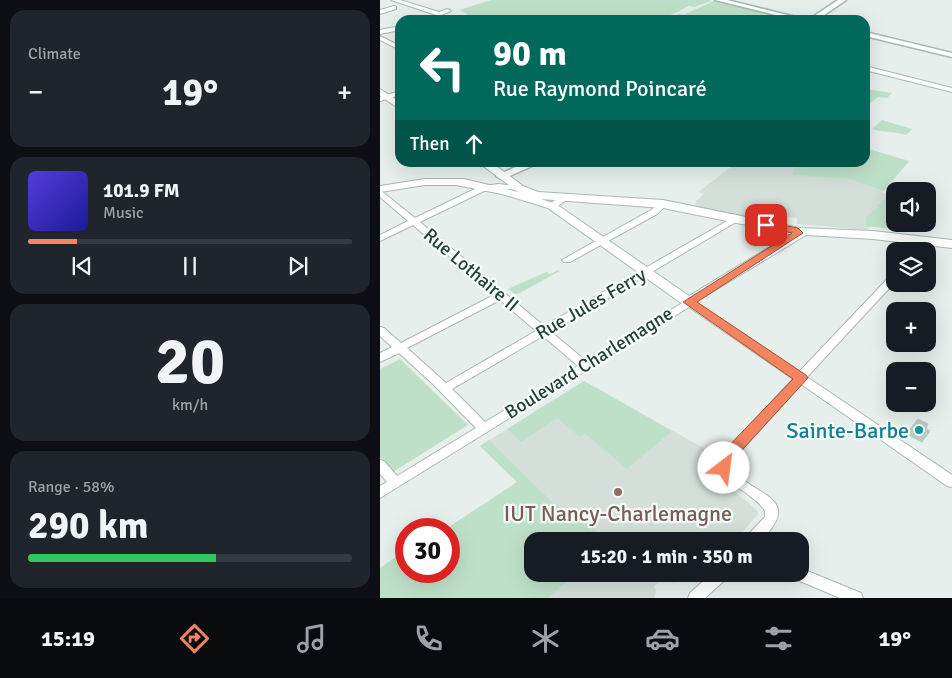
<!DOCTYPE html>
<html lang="en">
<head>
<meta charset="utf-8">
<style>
	:root { --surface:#171b24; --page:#20242c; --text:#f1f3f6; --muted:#9ea1a6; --line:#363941; --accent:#f4845f }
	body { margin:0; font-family:Signika,sans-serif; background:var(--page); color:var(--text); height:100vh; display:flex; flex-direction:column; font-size:19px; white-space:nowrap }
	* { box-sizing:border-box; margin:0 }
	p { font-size:16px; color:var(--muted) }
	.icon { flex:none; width:28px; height:28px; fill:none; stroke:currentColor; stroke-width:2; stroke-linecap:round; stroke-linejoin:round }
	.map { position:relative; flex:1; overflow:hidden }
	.details { display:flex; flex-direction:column; gap:10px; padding:10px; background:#0d0f14; width:380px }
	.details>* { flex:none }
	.banner { position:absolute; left:15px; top:15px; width:475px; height:152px; border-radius:15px; box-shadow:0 5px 20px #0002; background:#00695c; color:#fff; overflow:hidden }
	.buttons { position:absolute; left:506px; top:182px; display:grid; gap:10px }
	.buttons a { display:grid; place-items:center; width:50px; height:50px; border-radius:10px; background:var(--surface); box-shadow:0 5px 20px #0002; font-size:25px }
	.speed { position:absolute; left:15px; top:518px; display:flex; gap:10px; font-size:25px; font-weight:700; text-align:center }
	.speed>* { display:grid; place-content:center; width:65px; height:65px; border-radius:50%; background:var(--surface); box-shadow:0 5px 20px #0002; line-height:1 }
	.speed .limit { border:8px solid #d22; background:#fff; color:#111 }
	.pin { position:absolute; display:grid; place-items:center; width:42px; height:42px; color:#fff; margin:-21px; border-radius:10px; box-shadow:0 2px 8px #0006 }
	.me { position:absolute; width:55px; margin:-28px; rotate:30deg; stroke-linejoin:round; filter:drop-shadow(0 0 4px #0008) }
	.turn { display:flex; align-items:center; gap:18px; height:105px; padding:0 15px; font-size:22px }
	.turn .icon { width:65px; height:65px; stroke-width:2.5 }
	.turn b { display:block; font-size:35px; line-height:42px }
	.then { display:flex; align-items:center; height:48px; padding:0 15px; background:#0003; gap:10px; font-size:19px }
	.big { font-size:38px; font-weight:700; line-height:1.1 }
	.details .tile { flex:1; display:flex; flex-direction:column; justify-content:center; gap:8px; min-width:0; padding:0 18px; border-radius:15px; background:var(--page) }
	.details .dial { align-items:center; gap:0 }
	.dial b { font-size:65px; line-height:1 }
	.song { display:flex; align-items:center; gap:15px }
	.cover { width:60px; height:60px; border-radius:8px; background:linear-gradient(135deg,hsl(250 70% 55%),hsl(240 70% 35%)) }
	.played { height:5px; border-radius:2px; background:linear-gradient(90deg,var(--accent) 15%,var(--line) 15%) }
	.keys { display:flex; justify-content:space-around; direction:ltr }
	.heat { display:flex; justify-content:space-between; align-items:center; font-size:28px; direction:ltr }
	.charge { height:8px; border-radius:4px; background:linear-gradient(90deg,#34c759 58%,var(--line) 0) }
	.trip { position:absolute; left:144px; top:532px; width:285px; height:50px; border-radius:15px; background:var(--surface); box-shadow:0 5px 20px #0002; font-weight:700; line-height:50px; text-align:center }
	.tabs { display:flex; height:80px; justify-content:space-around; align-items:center; background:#090b0e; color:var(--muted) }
	.tabs .icon { width:35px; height:35px }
	.tabs .on { color:var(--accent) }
	.tabs b { font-size:22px; color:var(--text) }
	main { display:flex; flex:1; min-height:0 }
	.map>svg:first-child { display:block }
	.built { fill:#d4dfda }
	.green { fill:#bfe0c8 }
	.building { fill:#bbcac4; stroke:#b8c9c2 }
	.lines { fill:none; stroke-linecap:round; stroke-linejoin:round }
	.minor-casing { stroke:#a8b8b2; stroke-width:2 }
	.tertiary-casing { stroke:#a8b8b2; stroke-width:3 }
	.secondary-casing { stroke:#a4bbb3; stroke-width:2 }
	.minor { fill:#fff; fill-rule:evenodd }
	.tertiary { fill:#fff; fill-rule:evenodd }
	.secondary { fill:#fff; fill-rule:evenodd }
	.route { fill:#f4845f; stroke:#9f563e }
	.culture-dot { fill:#0f9aa8; stroke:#f7fbf9; stroke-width:2 }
	.education-dot { fill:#8d6e63; stroke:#f7fbf9; stroke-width:2 }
	.labels { text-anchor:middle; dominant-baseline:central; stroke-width:4.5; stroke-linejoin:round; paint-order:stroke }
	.street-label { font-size:19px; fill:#24423a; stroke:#f7fbf9 }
	.near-culture-label { font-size:22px; fill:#0d838f; stroke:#f7fbf9; text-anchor:end }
	.near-education-label { font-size:22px; fill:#785e54; stroke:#f7fbf9 }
</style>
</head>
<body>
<main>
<section class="details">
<div class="tile"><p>Climate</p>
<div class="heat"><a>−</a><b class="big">19°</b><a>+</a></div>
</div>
<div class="tile">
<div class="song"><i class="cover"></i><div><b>101.9 FM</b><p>Music</p></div></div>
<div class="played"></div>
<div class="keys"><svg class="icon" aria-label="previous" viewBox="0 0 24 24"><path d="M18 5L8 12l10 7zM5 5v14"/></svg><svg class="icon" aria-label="pause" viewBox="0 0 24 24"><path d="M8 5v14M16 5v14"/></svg><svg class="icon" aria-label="next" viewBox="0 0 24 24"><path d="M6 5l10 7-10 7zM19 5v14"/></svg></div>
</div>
<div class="tile dial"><b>20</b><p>km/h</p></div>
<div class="tile"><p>Range · 58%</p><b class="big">290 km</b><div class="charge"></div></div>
</section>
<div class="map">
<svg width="572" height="598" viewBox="0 0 572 598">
	<rect width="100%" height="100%" fill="#e6efeb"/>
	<path class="built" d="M485,148L529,161L502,192L506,194L505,200L485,220V226H489L488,230L417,224V218L393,216L392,222L315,206L316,201L324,194L318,192L356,163L485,162Z
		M204,381L334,454L323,466L378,511V514L355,541H152V574H316L307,581L301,576L293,583L286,576L274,586L276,590L275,598H115L69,529H66L137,482L100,446Z"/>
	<path class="green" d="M111,0H329L331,1L314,7L309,6L280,20H74L88,14L79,10Z
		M334,1L413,20H290L293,19L290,18L299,14L303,15Z
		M485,89L512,93L507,98L498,97L490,103L485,102Z
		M502,120L532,129L526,135C513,131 503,132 492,129Z
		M485,148L529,161L504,191L471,179L413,175L415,166H419L420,163L485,162Z
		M506,194L515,195V224H530V231L485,226L486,217L497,208V204H501V200H505Z
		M178,270L180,271L138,294H135L128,289L166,272L170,274Z
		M20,359L88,425L13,472L0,457V369Z
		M204,381L292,431L247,469L205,434L200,437L177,418L141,442L127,429Z
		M109,440L174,504L208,523L227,541H152V574H197L167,598H0V568L17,556L23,564L26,562V571H69V529H66L137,482L100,446Z"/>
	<path class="building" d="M538,419L548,424L546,428L550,431L542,442L526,434Z"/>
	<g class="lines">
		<defs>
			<path id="minor" d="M11,0H20L59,12L68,9L71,11L59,16Z
				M14,6L16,7V9L0,14V10Z
				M20,26V30L0,34V30Z
				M0,36L20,46V50L0,40Z
				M485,66L572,88V92L485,70Z
				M20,91V95L0,101V97Z
				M118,184L139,186L143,188L139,190L118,188L104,191L40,222L164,326L354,217L357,216L361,219L171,332L206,361L309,299L419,372L512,274L515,273V282L427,377L572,475V487L567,486L421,384L350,463C362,496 430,493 380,541H364L366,537L385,517V511C372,491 346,487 338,463L343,454L413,379L309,307L0,498V486L7,482L0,474V460L4,461L17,476L96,428L54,385L19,353L0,362V353L12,347L0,336V327L4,328L21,343L114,295L33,225L0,241V235L28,221L0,197V190L35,218L99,187ZM120,300L156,331L66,383L27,348ZM163,336L198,366L105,422L72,389Z
				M185,194L189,197L188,199L175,208H169L168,206L169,204Z
				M283,201L287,204L277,214L190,262H184L182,260L271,210Z
				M379,221L412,237L414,239L412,241H406L376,226L375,224Z
				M548,238L553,241L544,251H535L545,239Z
				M420,568L481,593L483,598H460L415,579L413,574H420Z
				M331,574H348L346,579L325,598H308L310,593Z"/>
			<path id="tertiary" d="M335,0H347L428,20L458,0H466L437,20H416Z
				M485,32L572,53V57L485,36Z
				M146,162H161L125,178L121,179L116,176Z"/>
			<path id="secondary" d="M0,89L20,102V109L0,96Z
				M98,162H111L143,186L158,192L283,200L420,228L493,231L572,240V248L493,239L426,235L309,306L304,305L168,208L122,194L76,185H45L0,192V186L45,179H84L138,192ZM161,199L283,208L411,234L309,296L176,204Z"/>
		</defs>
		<use href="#minor" class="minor-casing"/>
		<use href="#tertiary" class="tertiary-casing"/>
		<use href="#secondary" class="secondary-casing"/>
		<use href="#minor" class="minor"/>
		<use href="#tertiary" class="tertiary"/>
		<use href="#secondary" class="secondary"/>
	</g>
	<path class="route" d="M386,222L418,228L423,233L317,302L426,375L428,378L352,461L349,473L344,474L339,473C335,465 338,460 342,453L413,379L303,302L412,233L382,227L381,225Z"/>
	<circle class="culture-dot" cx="539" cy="430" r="5"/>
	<circle class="education-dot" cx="238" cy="492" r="5"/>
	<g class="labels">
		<g class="street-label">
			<text transform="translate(91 270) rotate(40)">Rue Lothaire II</text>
			<text transform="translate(211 304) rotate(-30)">Rue Jules Ferry</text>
			<text transform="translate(209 363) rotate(-32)">Boulevard Charlemagne</text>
		</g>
		<g class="near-culture-label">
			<text x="529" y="430">Sainte-Barbe</text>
		</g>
		<g class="near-education-label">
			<text x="238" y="513">IUT Nancy-Charlemagne</text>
		</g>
	</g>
</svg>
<div class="buttons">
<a><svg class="icon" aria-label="sound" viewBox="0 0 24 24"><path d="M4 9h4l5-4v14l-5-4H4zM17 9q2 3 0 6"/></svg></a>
<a><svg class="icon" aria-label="layers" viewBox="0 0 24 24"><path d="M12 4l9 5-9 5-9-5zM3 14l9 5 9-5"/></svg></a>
<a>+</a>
<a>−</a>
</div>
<div class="speed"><div class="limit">30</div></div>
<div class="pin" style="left:386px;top:225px;background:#d93025"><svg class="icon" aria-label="arrive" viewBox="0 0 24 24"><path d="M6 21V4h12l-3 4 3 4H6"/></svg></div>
<svg class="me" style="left:344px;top:468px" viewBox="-20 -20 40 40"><circle r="19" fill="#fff"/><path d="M0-13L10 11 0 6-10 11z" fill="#f4845f"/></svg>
<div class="trip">15:20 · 1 min · 350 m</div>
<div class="banner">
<div class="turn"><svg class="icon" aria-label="left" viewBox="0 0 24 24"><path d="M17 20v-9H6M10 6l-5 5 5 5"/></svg><div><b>90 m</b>Rue Raymond Poincaré</div></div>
<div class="then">Then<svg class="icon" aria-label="ahead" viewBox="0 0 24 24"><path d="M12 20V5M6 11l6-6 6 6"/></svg></div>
</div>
</div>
</main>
<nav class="tabs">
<b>15:19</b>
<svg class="icon on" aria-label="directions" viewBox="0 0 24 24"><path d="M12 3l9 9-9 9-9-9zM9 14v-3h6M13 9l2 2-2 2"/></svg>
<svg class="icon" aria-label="music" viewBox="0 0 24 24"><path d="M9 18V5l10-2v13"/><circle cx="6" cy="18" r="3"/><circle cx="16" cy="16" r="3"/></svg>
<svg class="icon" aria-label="phone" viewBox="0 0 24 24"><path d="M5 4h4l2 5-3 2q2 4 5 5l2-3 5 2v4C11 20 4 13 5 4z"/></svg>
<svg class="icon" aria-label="climate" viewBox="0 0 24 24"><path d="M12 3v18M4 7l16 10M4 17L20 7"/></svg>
<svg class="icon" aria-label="car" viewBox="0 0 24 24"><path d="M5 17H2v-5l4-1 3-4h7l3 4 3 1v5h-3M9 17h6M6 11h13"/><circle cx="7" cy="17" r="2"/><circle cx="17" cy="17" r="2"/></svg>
<svg class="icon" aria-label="filters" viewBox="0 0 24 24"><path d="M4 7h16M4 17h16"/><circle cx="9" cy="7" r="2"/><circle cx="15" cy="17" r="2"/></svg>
<b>19°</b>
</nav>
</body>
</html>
